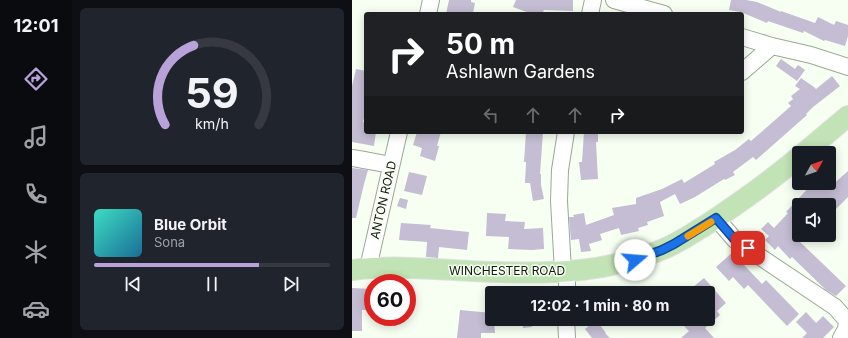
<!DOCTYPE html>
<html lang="en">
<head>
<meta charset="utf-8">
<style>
	:root { --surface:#171b24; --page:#20242c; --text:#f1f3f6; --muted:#9ea1a6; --line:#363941; --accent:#b8a2d9 }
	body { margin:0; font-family:Inter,sans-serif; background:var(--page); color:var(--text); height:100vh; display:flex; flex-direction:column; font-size:15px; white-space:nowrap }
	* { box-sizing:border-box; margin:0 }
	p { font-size:13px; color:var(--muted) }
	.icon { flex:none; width:22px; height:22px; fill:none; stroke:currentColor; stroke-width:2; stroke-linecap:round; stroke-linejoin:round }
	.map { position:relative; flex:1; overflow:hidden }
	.drawer { display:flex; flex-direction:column; gap:8px; padding:8px; background:#0d0f14; width:280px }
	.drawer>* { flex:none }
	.hud { position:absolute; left:12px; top:12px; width:380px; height:122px; border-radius:4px; box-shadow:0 2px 10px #0003; background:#202124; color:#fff; overflow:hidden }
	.needle { width:26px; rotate:50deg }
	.controls { position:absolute; left:440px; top:146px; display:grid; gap:8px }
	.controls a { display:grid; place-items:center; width:44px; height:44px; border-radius:4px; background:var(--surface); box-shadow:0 2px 10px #0003; font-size:20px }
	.speed { position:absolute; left:12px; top:274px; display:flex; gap:8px; font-size:20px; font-weight:700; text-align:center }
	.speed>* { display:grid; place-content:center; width:52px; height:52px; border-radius:50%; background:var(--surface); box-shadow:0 2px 10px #0003; line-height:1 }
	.speed .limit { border:6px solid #d22; background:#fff; color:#111 }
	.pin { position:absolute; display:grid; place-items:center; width:34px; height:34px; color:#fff; margin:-17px; border-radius:8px; box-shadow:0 2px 6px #0006 }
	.me { position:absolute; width:44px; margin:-22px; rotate:72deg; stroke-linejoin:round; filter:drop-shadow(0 0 3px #0008) }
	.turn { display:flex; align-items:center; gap:14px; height:84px; padding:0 16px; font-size:18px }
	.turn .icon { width:52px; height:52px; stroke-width:2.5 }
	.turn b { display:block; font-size:28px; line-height:34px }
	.lanes { display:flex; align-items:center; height:38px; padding:0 16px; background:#0003; justify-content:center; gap:20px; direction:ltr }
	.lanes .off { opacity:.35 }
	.drawer .widget { flex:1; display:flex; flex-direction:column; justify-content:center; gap:6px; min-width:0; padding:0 14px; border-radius:6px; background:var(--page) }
	.drawer .dial { align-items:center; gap:0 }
	.dial svg { height:104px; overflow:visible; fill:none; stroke:var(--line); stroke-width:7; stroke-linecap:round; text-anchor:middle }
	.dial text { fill:var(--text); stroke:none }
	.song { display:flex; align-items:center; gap:12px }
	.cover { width:48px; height:48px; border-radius:6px; background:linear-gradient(135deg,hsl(170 70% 55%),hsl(200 70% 35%)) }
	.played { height:4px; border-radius:2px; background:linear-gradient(90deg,var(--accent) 70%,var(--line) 70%) }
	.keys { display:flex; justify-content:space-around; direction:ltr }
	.trip { position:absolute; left:133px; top:286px; width:230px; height:40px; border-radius:4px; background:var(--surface); box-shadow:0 2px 10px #0003; font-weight:700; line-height:40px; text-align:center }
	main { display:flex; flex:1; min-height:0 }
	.dock { display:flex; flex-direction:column; width:72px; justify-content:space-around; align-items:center; background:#090b0e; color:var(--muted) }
	.dock .icon { width:28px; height:28px }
	.dock .selected { color:var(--accent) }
	.dock b { font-size:18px; color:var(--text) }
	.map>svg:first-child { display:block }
	.building { fill:#c4bdd3 }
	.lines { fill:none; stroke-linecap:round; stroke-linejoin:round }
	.minor-casing { stroke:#9aa895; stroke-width:18 }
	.major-casing { stroke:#dedfde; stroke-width:22 }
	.minor { stroke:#fff; stroke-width:16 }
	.major { stroke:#c2e3b5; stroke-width:20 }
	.route-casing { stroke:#114b97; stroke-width:10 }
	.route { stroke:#1a73e8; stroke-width:7 }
	.slow { stroke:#f59e0b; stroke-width:7 }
	.labels { text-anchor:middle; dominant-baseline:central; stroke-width:3; stroke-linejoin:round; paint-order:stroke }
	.street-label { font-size:12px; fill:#131811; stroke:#f6fff2 }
</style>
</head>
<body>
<main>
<nav class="dock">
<b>12:01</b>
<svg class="icon selected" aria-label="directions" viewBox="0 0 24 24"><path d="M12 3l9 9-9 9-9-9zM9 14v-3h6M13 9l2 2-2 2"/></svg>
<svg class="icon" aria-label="music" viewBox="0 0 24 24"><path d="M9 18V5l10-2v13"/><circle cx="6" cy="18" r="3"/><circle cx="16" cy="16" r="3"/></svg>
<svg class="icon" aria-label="phone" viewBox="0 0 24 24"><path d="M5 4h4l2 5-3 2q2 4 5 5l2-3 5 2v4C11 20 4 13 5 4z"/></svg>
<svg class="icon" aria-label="climate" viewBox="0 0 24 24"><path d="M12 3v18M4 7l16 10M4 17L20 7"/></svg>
<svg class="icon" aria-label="car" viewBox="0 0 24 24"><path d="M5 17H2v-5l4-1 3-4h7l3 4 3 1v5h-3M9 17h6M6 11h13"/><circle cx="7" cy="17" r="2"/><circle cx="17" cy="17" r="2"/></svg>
</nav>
<section class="drawer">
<div class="widget dial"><svg viewBox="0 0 100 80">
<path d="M14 69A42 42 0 1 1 86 69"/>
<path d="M14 69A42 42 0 0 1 36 8" stroke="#b8a2d9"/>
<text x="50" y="56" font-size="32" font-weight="700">59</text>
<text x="50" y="72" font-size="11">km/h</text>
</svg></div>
<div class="widget">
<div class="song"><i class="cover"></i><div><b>Blue Orbit</b><p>Sona</p></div></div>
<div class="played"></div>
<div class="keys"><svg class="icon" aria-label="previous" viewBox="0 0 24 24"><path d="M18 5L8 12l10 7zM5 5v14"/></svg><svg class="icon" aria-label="pause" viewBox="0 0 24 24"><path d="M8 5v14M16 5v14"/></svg><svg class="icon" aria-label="next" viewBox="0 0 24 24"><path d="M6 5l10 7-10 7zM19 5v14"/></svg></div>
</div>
</section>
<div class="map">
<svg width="496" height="338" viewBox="0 0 496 338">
	<rect width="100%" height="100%" fill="#f6fff2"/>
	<path class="building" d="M97,0H119V2L123,3L121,13L116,12V14H94Z
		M164,0H221V11L192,10L190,14H180L161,7Z
		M379,0H394L405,2L429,12V11L463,23L466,17L482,25L484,21L496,25V36L493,46L473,40L472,41L452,31L451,33L416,21L415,23L389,12L377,10Z
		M429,59L443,69L446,65L453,70L445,81L424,66Z
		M4,69L14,71V111L11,122L14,123V132H24L22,146L0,142V86Z
		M480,76L488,86L461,107L454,114L455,115L404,160L401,157L381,172L383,175L373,180L372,179L343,197L328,204L323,194L308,202L312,216L295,222L296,225L286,228L287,231L269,235L267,228L248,234L250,240L237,244L239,251L229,252L227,239L219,240L217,217H222L221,215L232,213L234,225L262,215L260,208L284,204V198L310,189L330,179L332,183L363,164L362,162L383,150L397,139L399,141L439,106L436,103L441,99L439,96L448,89L443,86L449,78L462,87L464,89Z
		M65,132H89L85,146H87L83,161L68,156L70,148L61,145Z
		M174,132H191L188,174H189V185L192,199L181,201L178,183H173L174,162H172Z
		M232,132H246V142H244L246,179L229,180L227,162H230Z
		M0,168L16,170L12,184L4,218H0Z
		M496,171V197L477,216V205H447V241L494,286L484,296L474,290L440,257L438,259L426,246L423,250L413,240L417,236L409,229L416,222L422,228L436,213L434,212L461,183H474L478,187Z
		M57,172L75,176L70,195L52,191Z
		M48,198L56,200L54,209L45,206Z
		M135,213L154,214L153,221L173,222L172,229L191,228L192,249L180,250L156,249L157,237L134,236Z
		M49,223L79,225L78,228L117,232L115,250L87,247L86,258L74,257L75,242L47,240Z
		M382,251L391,256L395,262L392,265L410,284L414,280L447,314L435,326L396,285L392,289L381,277L377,281L364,267Z
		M352,278L374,303L365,311L368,315L353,328L362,338H329L337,331L325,319H356V293H334Z
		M0,288L21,289V310H10V331H0Z
		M108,310L140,313V319H142L143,333H129V338H105Z
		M454,312L464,323L471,316L482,327L471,338H450L455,333L444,322Z
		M170,319H180V327L171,328Z
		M244,320L254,333H253L258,338H240L233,329Z"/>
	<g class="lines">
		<defs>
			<path id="minor" d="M262,0L312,14
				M76,14L79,0
				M238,14L241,0
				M390,37L420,46L459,55L496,67
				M390,72L420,46
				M0,158L12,160L39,165
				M364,218L383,240L483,307L495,321L494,329L489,338
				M16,268L47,132
				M211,271L207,201L208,170L214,132
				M215,293V271
				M214,319L215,338"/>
			<path id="major" d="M452,153L496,116
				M0,270C48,264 97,271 145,272C201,274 257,272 309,250C325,244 339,234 354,225C386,204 418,181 447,157"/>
		</defs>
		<use href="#minor" class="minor-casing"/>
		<use href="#major" class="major-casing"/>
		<use href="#minor" class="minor"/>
		<use href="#major" class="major"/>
	</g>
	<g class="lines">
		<defs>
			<path id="route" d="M283,260L310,250L322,244L364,218L383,240L396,248"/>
		</defs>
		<use href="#route" class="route-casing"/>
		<use href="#route" class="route"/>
		<path class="slow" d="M336,236L359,222"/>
	</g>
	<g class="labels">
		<g class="street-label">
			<text transform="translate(31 200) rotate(-77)">ANTON ROAD</text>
			<text x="155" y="270">WINCHESTER ROAD</text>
		</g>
	</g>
</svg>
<div class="controls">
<a><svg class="needle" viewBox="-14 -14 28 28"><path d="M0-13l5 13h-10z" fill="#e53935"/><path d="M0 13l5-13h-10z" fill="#9ea1a6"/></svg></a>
<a><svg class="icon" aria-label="sound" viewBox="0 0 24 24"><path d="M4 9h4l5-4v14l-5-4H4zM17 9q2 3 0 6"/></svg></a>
</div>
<div class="speed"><div class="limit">60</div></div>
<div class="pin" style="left:396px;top:248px;background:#d93025"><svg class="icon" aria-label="arrive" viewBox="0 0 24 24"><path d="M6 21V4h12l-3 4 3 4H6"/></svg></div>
<svg class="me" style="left:283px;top:260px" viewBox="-20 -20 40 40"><circle r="19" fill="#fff"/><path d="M0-13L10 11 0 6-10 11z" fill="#1a73e8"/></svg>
<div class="trip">12:02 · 1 min · 80 m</div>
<div class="hud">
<div class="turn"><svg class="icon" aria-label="right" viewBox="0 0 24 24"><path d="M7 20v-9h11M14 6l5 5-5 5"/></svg><div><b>50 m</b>Ashlawn Gardens</div></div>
<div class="lanes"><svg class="icon off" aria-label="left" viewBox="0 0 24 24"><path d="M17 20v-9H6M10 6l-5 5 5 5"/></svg><svg class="icon off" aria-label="ahead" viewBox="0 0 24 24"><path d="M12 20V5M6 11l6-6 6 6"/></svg><svg class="icon off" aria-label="ahead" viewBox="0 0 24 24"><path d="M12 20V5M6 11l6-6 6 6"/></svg><svg class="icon" aria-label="right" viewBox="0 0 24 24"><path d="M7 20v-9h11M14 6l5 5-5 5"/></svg></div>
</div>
</div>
</main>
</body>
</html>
